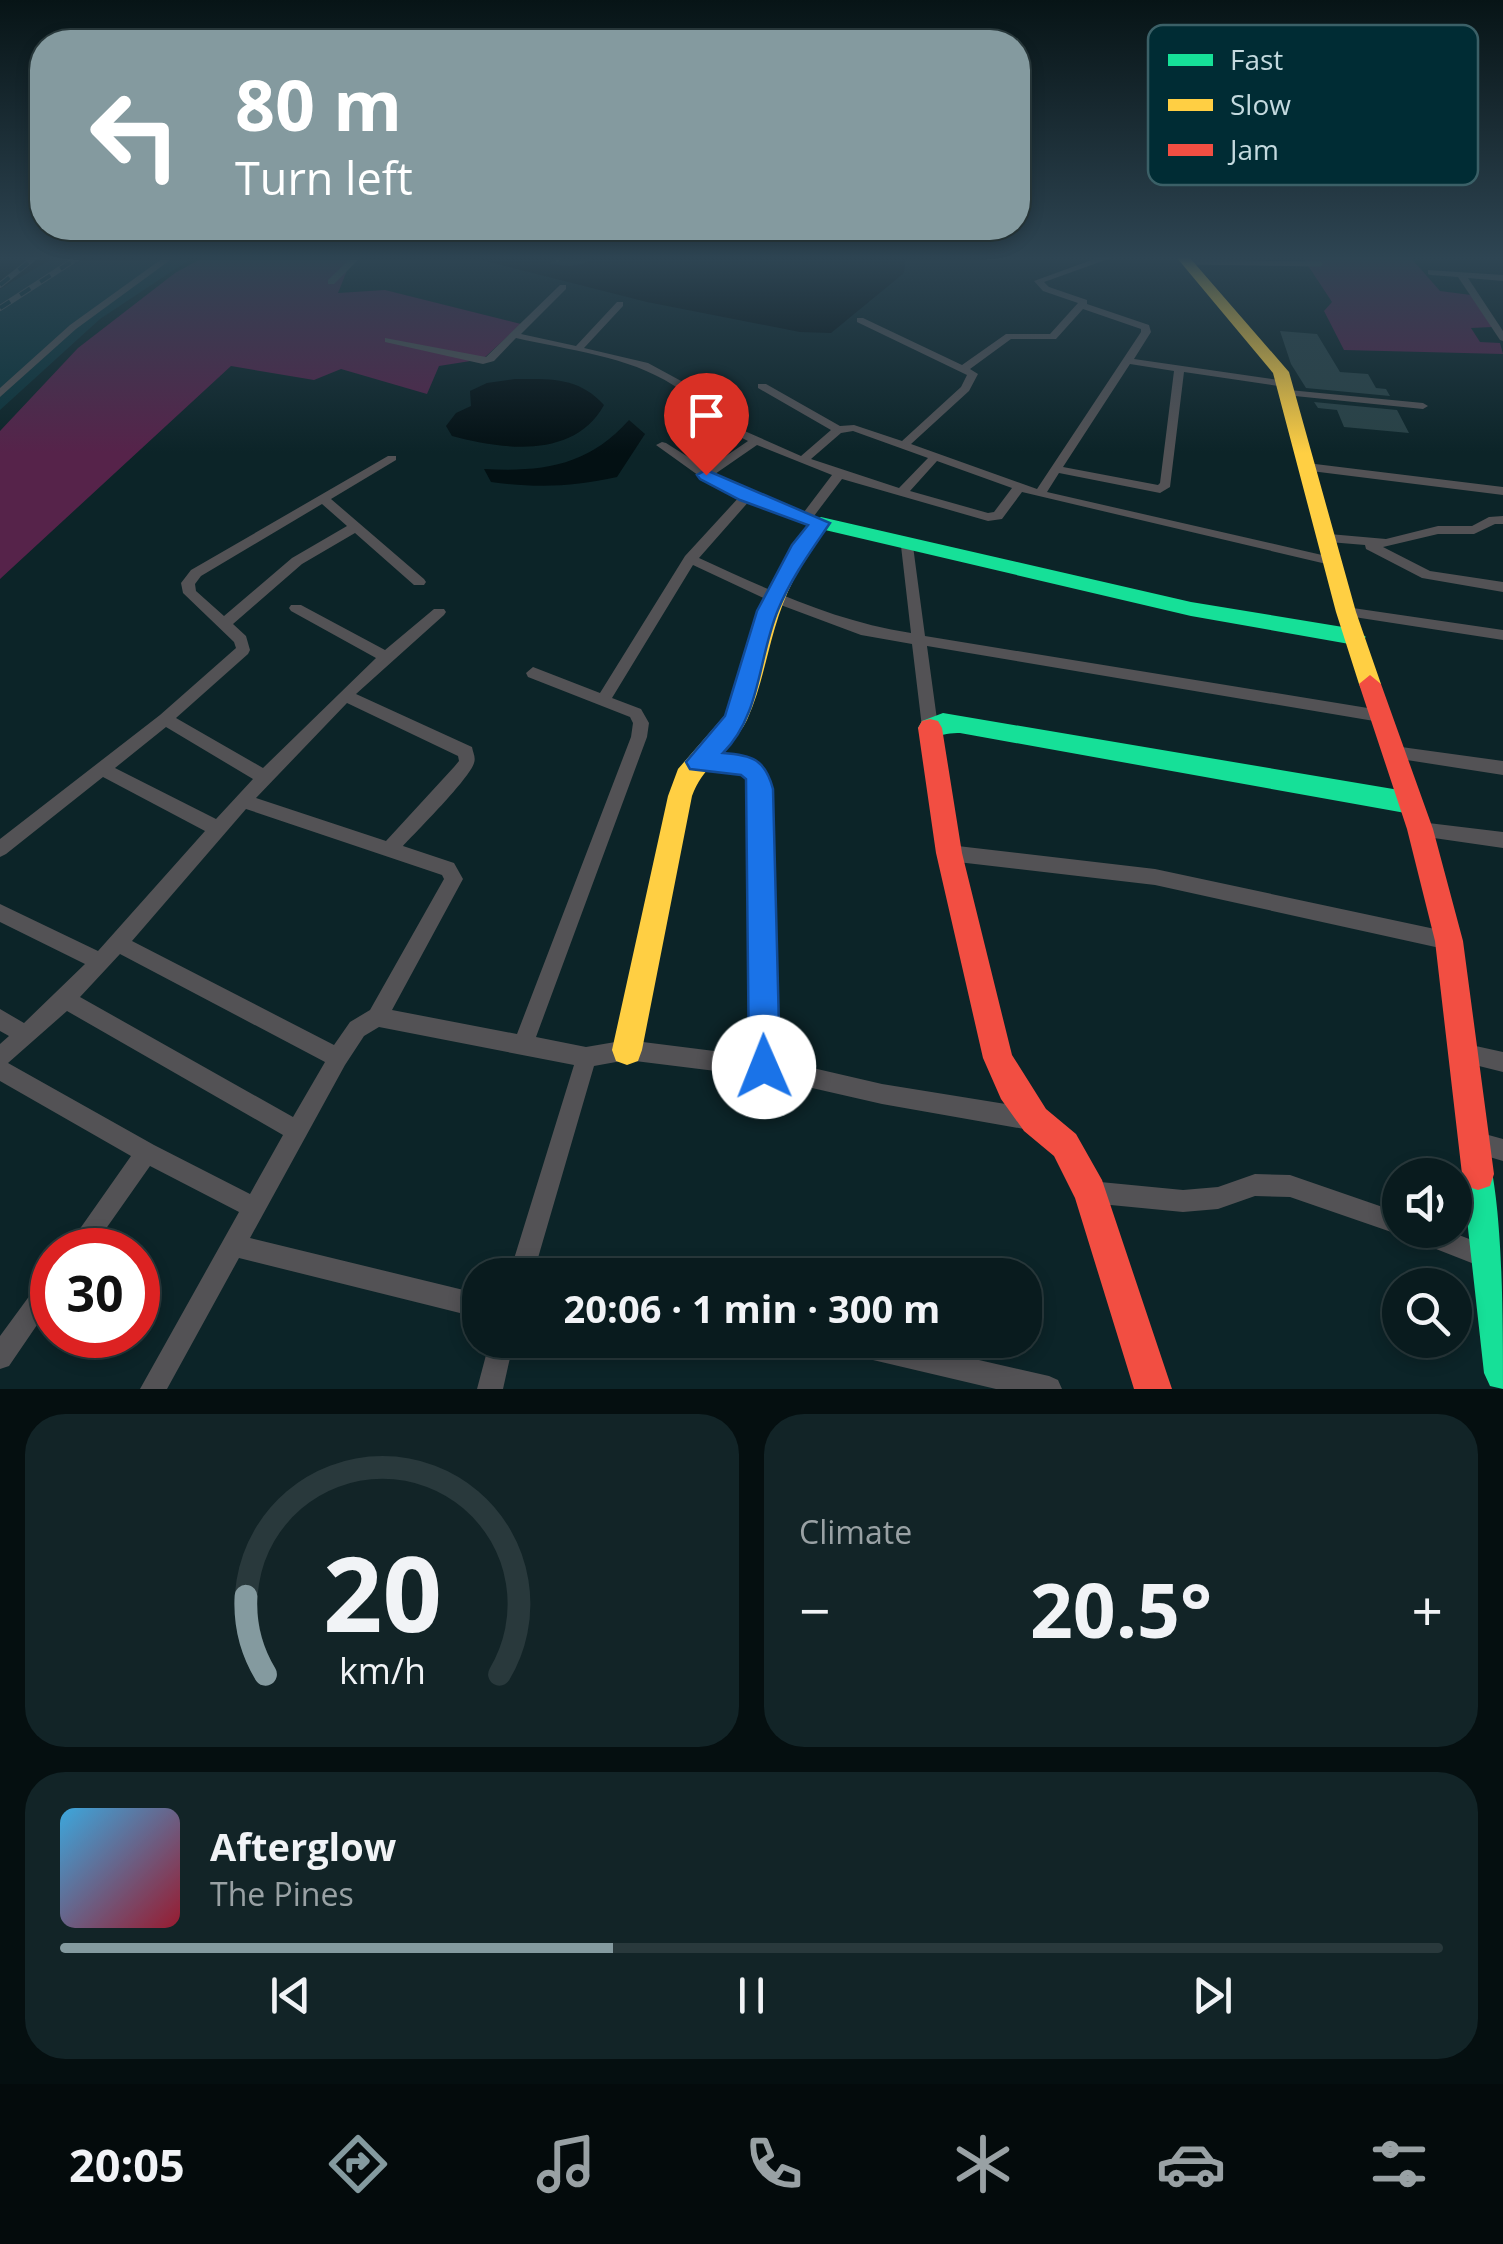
<!DOCTYPE html>
<html lang="en">
<head>
<meta charset="utf-8">
<style>
	:root { --surface:#091b1e; --page:#122427; --text:#f1f3f6; --muted:#99a1a4; --line:#29393c; --accent:#849a9f }
	body { margin:0; font-family:"Open Sans",sans-serif; background:var(--page); color:var(--text); height:100vh; display:flex; flex-direction:column; font-size:38px; white-space:nowrap }
	* { box-sizing:border-box; margin:0 }
	p { font-size:32px; color:var(--muted) }
	.icon { flex:none; width:55px; height:55px; fill:none; stroke:currentColor; stroke-width:2; stroke-linecap:round; stroke-linejoin:round }
	.map { position:relative; height:1389px; overflow:hidden }
	.panel { display:flex; flex-direction:column; gap:25px; padding:25px; background:#050f10; flex:1 }
	.panel>* { flex:none }
	.guide { position:absolute; left:30px; top:30px; width:1000px; height:210px; border-radius:40px; box-shadow:0 5px 15px #0003,0 0 0 2px var(--line); background:#849a9f; color:#fff; overflow:hidden }
	.tools { position:absolute; left:1382px; top:1158px; display:grid; gap:20px }
	.tools a { display:grid; place-items:center; width:90px; height:90px; border-radius:50%; background:var(--surface); box-shadow:0 5px 15px #0003,0 0 0 2px var(--line); font-size:50px }
	.speed { position:absolute; left:30px; top:1228px; display:flex; gap:20px; font-size:50px; font-weight:700; text-align:center }
	.speed>* { display:grid; place-content:center; width:130px; height:130px; border-radius:50%; background:var(--surface); box-shadow:0 5px 15px #0003,0 0 0 2px var(--line); line-height:1 }
	.speed .limit { border:15px solid #d22; background:#fff; color:#111 }
	.pin { position:absolute; display:grid; place-items:center; width:85px; height:85px; color:#fff; margin:-102px -42px; border-radius:50% 50% 50% 0; rotate:-45deg; box-shadow:0 0 10px #0007 }
	.pin .icon { rotate:45deg }
	.me { position:absolute; width:110px; margin:-55px; rotate:359deg; stroke-linejoin:round; filter:drop-shadow(0 0 8px #0008) }
	.turn { display:flex; align-items:center; gap:35px; height:210px; padding:0 40px; font-size:45px }
	.turn .icon { width:130px; height:130px; stroke-width:2.5 }
	.turn b { display:block; font-size:70px; line-height:85px }
	.big { font-size:75px; font-weight:700; line-height:1.1 }
	.panel .widget { flex:1; display:flex; flex-direction:column; justify-content:center; gap:15px; min-width:0; padding:0 35px; border-radius:40px; background:var(--page) }
	.panel .dial { align-items:center; gap:0 }
	.dial svg { height:260px; overflow:visible; fill:none; stroke:var(--line); stroke-width:7; stroke-linecap:round; text-anchor:middle }
	.dial text { fill:var(--text); stroke:none }
	.song { display:flex; align-items:center; gap:30px }
	.cover { width:120px; height:120px; border-radius:15px; background:linear-gradient(135deg,hsl(200 70% 55%),hsl(350 70% 35%)) }
	.played { height:10px; border-radius:5px; background:linear-gradient(90deg,var(--accent) 40%,var(--line) 40%) }
	.keys { display:flex; justify-content:space-around; direction:ltr }
	.heat { display:flex; justify-content:space-between; align-items:center; font-size:55px; direction:ltr }
	.panel .tiles { flex:1; display:grid; gap:25px; grid-template-columns:1fr 1fr }
	.widget:last-child { grid-column:span 2 }
	.trip { position:absolute; left:462px; top:1258px; width:580px; height:100px; border-radius:40px; background:var(--surface); box-shadow:0 5px 15px #0003,0 0 0 2px var(--line); font-weight:700; line-height:100px; text-align:center }
	.tab-bar { display:flex; height:160px; justify-content:space-around; align-items:center; background:#040b0c; color:var(--muted) }
	.tab-bar .icon { width:70px; height:70px }
	.tab-bar .on { color:var(--accent) }
	.tab-bar b { font-size:45px; color:var(--text) }
	.map>svg:first-child { display:block }
	.built { fill:#0c343b }
	.green { fill:#56234a }
	.water { fill:#031013 }
	.building { fill:#294246 }
	.lines { fill:none; stroke-linecap:round; stroke-linejoin:round }
	.lane { stroke:#535255; stroke-width:5 }
	.street { fill:#535255; fill-rule:evenodd }
	.fast { fill:#16e098; fill-rule:evenodd }
	.slow { fill:#ffcf43; fill-rule:evenodd }
	.jam { fill:#f24e42; fill-rule:evenodd }
	.rail-casing { stroke:#4f595c; stroke-width:6 }
	.rail { stroke:#002c34; stroke-width:4; stroke-dasharray:12; stroke-linecap:butt }
	.route { fill:#1a73e8; stroke:#114b97; stroke-width:2.5 }
	.key { fill:#002c34; stroke:#3b6067; stroke-width:2.5 }
	.key-label { font-size:28px; fill:#c4dadf }
</style>
</head>
<body>
<div class="map">
<svg width="1503" height="1389" viewBox="0 0 1503 1389">
	<rect width="100%" height="100%" fill="#0c2428"/>
	<path class="built" d="M53,258H192L100,319L0,410V289Z"/>
	<path class="green" d="M202,258H352L338,293L385,290L521,324L483,359L439,366L427,394L341,369L314,380L231,366L0,579V431L78,348L175,273Z
		M1303,258H1411L1440,291L1471,295L1492,327L1471,328L1480,342L1500,343L1503,354L1344,350L1324,311L1332,302Z"/>
	<path class="water" d="M474,258H553L550,264C566,266 579,269 593,258H906L904,273L831,333L800,332L647,302Z
		M515,379C551,379 579,377 604,405C574,459 504,450 452,436L446,426L456,413L471,406L470,391L487,383Z
		M629,420L645,434L617,477C573,487 536,488 491,482L484,469C543,472 588,466 629,420Z"/>
	<path class="building" d="M1280,331L1317,334L1340,372L1368,374L1376,388L1386,389L1390,396L1306,388L1291,364Z
		M1314,402L1397,410L1409,433L1344,427L1337,410L1318,408Z"/>
	<g class="lines">
		<path class="lane" d="M1187,262L1320,264"/>
		<path class="street" d="M163,258H173L76,329L0,397V388L70,325Z
			M351,258H360L334,284H328V280Z
			M553,258H561V259L557,262Z
			M1097,258H1111L1044,282L1049,287L1087,300V304L1149,325L1151,332L1134,359L1285,381L1290,384L1285,387L1184,372L1170,487L1160,493L1059,473L1047,492L1335,558L1340,559L1342,562L1340,565L1335,566L1022,492L1002,519L988,521L842,479L814,516L825,520V526C802,526 773,508 751,499L699,558C769,590 834,621 911,633L901,546L907,542L913,546L925,636L1380,710L1385,712L1388,716L1385,720L1380,722L927,646L938,727L935,731H925L922,727L912,644L861,635L770,601L693,565L612,698L641,709L649,723L647,737L536,1037L586,1047L627,1040L754,1056L753,789C743,765 721,769 698,769L692,767L690,762L692,757L698,755C732,757 755,752 769,789L774,1059L882,1084L1030,1108L1037,1112L1041,1119L1037,1126L1030,1130L882,1104L764,1077L627,1060L594,1066L533,1275H509L574,1065L379,1027L364,1036L345,1065L250,1238L480,1294V1318L239,1258L167,1389H140L239,1212L150,1166L91,1250H65L131,1156L0,1081V1044L9,1036L0,1031V1009L24,1023L85,964L0,922V904L98,951L205,831L103,777L6,854L0,857V839L160,715L236,648L234,642L183,593L181,583L191,570L388,456H396V460L331,499L424,579L426,582L424,585H414L355,533L302,564L233,624L246,636L250,650L248,654L176,718L263,768L376,658L291,611L289,608L291,605H301L385,650L434,609H444L446,612L444,615L356,694L472,747C473,753 476,757 474,763C470,778 416,832 403,846L454,863L463,879L392,1010L517,1034L631,737L633,723L630,717L528,677L526,673L533,667L600,693L685,556L741,495L702,478L656,445L662,442L666,443L707,469L748,441C719,427 700,402 673,385C628,356 568,350 516,338L494,361L483,364L385,342V338L486,357L560,285H566V289L521,334L576,346L617,302H623V306L584,348L648,363L683,382L740,429L801,456L831,430L758,388V384H766L840,426L854,425L902,441L961,387L967,375L857,322V318H863L962,365L1006,334H1050L1078,303L1043,291L1034,281ZM1083,309L1141,329V332L1037,489L911,444L969,391L978,374L970,369L1011,339H1056ZM1130,364L1174,371L1160,483L1158,485L1063,467ZM853,431L928,458L899,488L811,459L841,433ZM757,445L832,475L804,512L715,474ZM937,461L1012,488L994,512L988,513L910,491ZM322,504L347,526L292,558L224,616L196,591L195,584L201,576ZM347,703L458,756L459,761L454,767L386,841L256,798ZM166,727L253,779L216,819L115,768ZM246,809L442,875L444,879L370,1010L350,1022L334,1045L132,941ZM120,954L325,1062L293,1117L80,997ZM67,1011L283,1135L250,1194L154,1145L8,1063Z
			M1428,270L1503,275V281L1468,278L1503,331V341L1500,340L1458,277L1431,275L1428,274Z
			M1289,390L1423,403L1428,406L1423,409L1285,395L1284,393Z
			M1307,463L1503,487V495L1303,470V464Z
			M1503,516V524H1495L1474,534H1438L1383,547L1430,571L1503,582V592L1422,578L1366,549L1365,545L1329,542L1323,538L1329,534L1386,539L1438,526H1472L1489,517Z
			M1346,607L1503,630V640L1341,615L1339,612L1341,609Z
			M1394,746L1503,761V775L1394,758L1388,757L1386,752L1388,747Z
			M1420,822L1503,832V848L1420,836L1414,834L1412,829L1414,824Z
			M949,845L1155,869L1449,932L1456,935L1458,941L1456,947L1449,950L1155,885L949,861L943,858L940,853L943,848Z
			M1462,1043L1503,1052V1072L1455,1060L1452,1053L1455,1046Z
			M1474,1131L1503,1139V1161L1466,1150L1463,1142L1466,1134Z
			M1255,1174L1290,1175L1400,1213V1230H1446L1495,1249L1499,1257L1495,1265L1487,1269L1408,1238L1406,1233L1400,1235L1290,1197L1255,1196L1218,1209L1183,1212L1090,1203L1082,1200L1079,1192L1082,1184L1090,1181L1183,1190L1218,1187Z
			M52,1272V1303L9,1366L0,1369V1336L44,1276Z
			M490,1340H514L503,1389H477Z
			M827,1340H892L1049,1376L1058,1380L1062,1389H996L839,1352L830,1349Z"/>
		<path class="fast" d="M821,517L1191,602L1355,629L1366,637L1355,645L1191,616L825,530L810,548L791,584H777L774,579C786,558 798,527 821,517Z
			M943,713L1411,792L1420,795L1423,803L1420,811L1411,814L960,733C946,732 934,739 922,735L918,728L922,721Z
			M1478,1158L1490,1162C1503,1220 1503,1325 1503,1389L1490,1386L1484,1373L1462,1174L1466,1162Z"/>
		<path class="slow" d="M1177,258H1190L1289,372L1356,612L1381,684L1378,690H1362L1359,684L1336,612L1273,373Z
			M784,572L794,579C769,627 767,676 747,720C733,748 703,765 692,796L642,1050L638,1061L627,1065L616,1061L612,1050L668,796L678,769L726,714L757,611L777,574Z"/>
		<path class="jam" d="M1370,675L1381,684L1433,829L1463,941L1494,1174L1490,1186L1478,1190L1466,1186L1462,1174L1435,941L1407,829L1359,684Z
			M930,719L938,721L942,728L962,853L1012,1055L1046,1109L1076,1134L1102,1180L1172,1389H1134L1075,1198L1054,1156L1024,1131L1001,1099L983,1058L936,853L918,728L922,721Z"/>
		<defs>
			<path id="rail" d="M0,285L34,258
				M0,308L77,258"/>
		</defs>
		<use href="#rail" class="rail-casing"/>
		<use href="#rail" class="rail"/>
	</g>
	<linearGradient id="sky" x2="0" y2="1"><stop stop-color="#071416"/><stop offset="0.57" stop-color="#2e4553"/><stop offset="1" stop-color="#2e4553" stop-opacity="0"/></linearGradient>
	<rect width="1503" height="453" fill="url(#sky)"/>
	<path class="route" d="M706,470L830,523C811,551 791,578 778,610C758,658 761,715 723,753C752,755 765,759 773,789L780,1067L775,1078L764,1083L754,1078L749,1067L746,779L741,775L690,769L686,762L725,716L757,611L792,545L808,525L740,500L700,479L697,475Z"/>
	<rect x="1148" y="25" width="330" height="160" rx="15" class="key"/>
	<rect x="1168" y="54" width="45" height="12" fill="#16e098"/>
	<rect x="1168" y="99" width="45" height="12" fill="#ffcf43"/>
	<rect x="1168" y="144" width="45" height="12" fill="#f24e42"/>
	<g class="key-label">
		<text x="1230" y="70">Fast</text>
		<text x="1230" y="115">Slow</text>
		<text x="1230" y="160">Jam</text>
	</g>
</svg>
<div class="tools">
<a><svg class="icon" aria-label="sound" viewBox="0 0 24 24"><path d="M4 9h4l5-4v14l-5-4H4zM17 9q2 3 0 6"/></svg></a>
<a><svg class="icon" aria-label="search" viewBox="0 0 24 24"><circle cx="10" cy="10" r="6"/><path d="M15 15l6 6"/></svg></a>
</div>
<div class="speed"><div class="limit">30</div></div>
<div class="pin" style="left:706px;top:475px;background:#d93025"><svg class="icon" aria-label="arrive" viewBox="0 0 24 24"><path d="M6 21V4h12l-3 4 3 4H6"/></svg></div>
<svg class="me" style="left:764px;top:1067px" viewBox="-20 -20 40 40"><circle r="19" fill="#fff"/><path d="M0-13L10 11 0 6-10 11z" fill="#1a73e8"/></svg>
<div class="trip">20:06 · 1 min · 300 m</div>
<div class="guide">
<div class="turn"><svg class="icon" aria-label="left" viewBox="0 0 24 24"><path d="M17 20v-9H6M10 6l-5 5 5 5"/></svg><div><b>80 m</b>Turn left</div></div>
</div>
</div>
<section class="panel">
<div class="tiles">
<div class="widget dial"><svg viewBox="0 0 100 80">
<path d="M14 69A42 42 0 1 1 86 69"/>
<path d="M14 69A42 42 0 0 1 8 45" stroke="#849a9f"/>
<text x="50" y="56" font-size="32" font-weight="700">20</text>
<text x="50" y="72" font-size="11">km/h</text>
</svg></div>
<div class="widget"><p>Climate</p>
<div class="heat"><a>−</a><b class="big">20.5°</b><a>+</a></div>
</div>
<div class="widget">
<div class="song"><i class="cover"></i><div><b>Afterglow</b><p>The Pines</p></div></div>
<div class="played"></div>
<div class="keys"><svg class="icon" aria-label="previous" viewBox="0 0 24 24"><path d="M18 5L8 12l10 7zM5 5v14"/></svg><svg class="icon" aria-label="pause" viewBox="0 0 24 24"><path d="M8 5v14M16 5v14"/></svg><svg class="icon" aria-label="next" viewBox="0 0 24 24"><path d="M6 5l10 7-10 7zM19 5v14"/></svg></div>
</div>
</div>
</section>
<nav class="tab-bar">
<b>20:05</b>
<svg class="icon on" aria-label="directions" viewBox="0 0 24 24"><path d="M12 3l9 9-9 9-9-9zM9 14v-3h6M13 9l2 2-2 2"/></svg>
<svg class="icon" aria-label="music" viewBox="0 0 24 24"><path d="M9 18V5l10-2v13"/><circle cx="6" cy="18" r="3"/><circle cx="16" cy="16" r="3"/></svg>
<svg class="icon" aria-label="phone" viewBox="0 0 24 24"><path d="M5 4h4l2 5-3 2q2 4 5 5l2-3 5 2v4C11 20 4 13 5 4z"/></svg>
<svg class="icon" aria-label="climate" viewBox="0 0 24 24"><path d="M12 3v18M4 7l16 10M4 17L20 7"/></svg>
<svg class="icon" aria-label="car" viewBox="0 0 24 24"><path d="M5 17H2v-5l4-1 3-4h7l3 4 3 1v5h-3M9 17h6M6 11h13"/><circle cx="7" cy="17" r="2"/><circle cx="17" cy="17" r="2"/></svg>
<svg class="icon" aria-label="filters" viewBox="0 0 24 24"><path d="M4 7h16M4 17h16"/><circle cx="9" cy="7" r="2"/><circle cx="15" cy="17" r="2"/></svg>
</nav>
</body>
</html>
